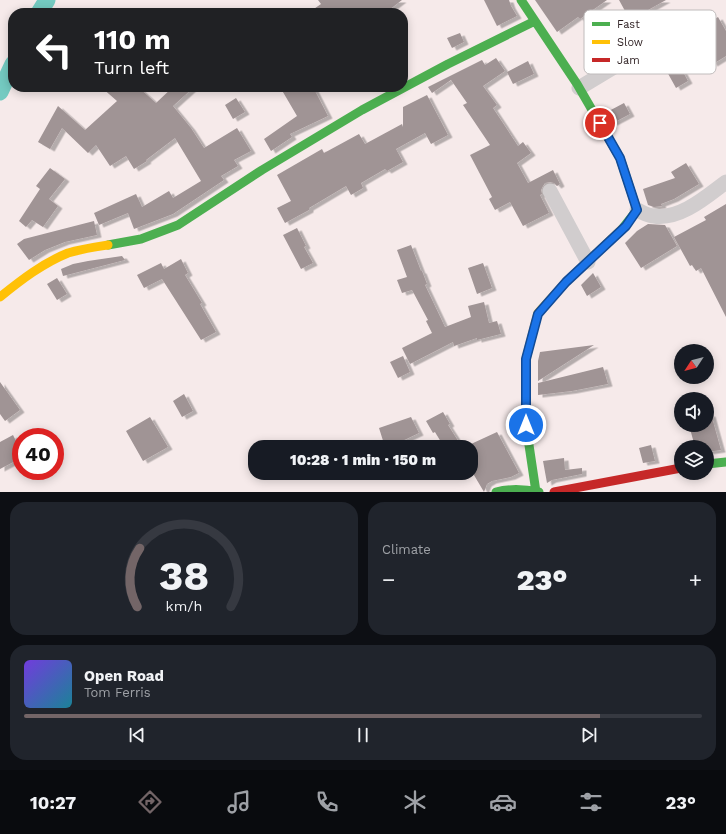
<!DOCTYPE html>
<html lang="en">
<head>
<meta charset="utf-8">
<style>
	:root { --surface:#171b24; --page:#20242c; --text:#f1f3f6; --muted:#9ea1a6; --line:#363941; --accent:#736567 }
	body { margin:0; font-family:"Work Sans",sans-serif; background:var(--page); color:var(--text); height:100vh; display:flex; flex-direction:column; font-size:15px; white-space:nowrap }
	* { box-sizing:border-box; margin:0 }
	p { font-size:13px; color:var(--muted) }
	.icon { flex:none; width:22px; height:22px; fill:none; stroke:currentColor; stroke-width:2; stroke-linecap:round; stroke-linejoin:round }
	.map { position:relative; height:492px; overflow:hidden }
	.panel { display:flex; flex-direction:column; gap:10px; padding:10px; background:#0d0f14; flex:1 }
	.panel>* { flex:none }
	.top-card { position:absolute; left:8px; top:8px; width:400px; height:84px; border-radius:16px; box-shadow:0 2px 10px #0003; background:#202124; color:#fff; overflow:hidden }
	.needle { width:26px; rotate:234deg }
	.fabs { position:absolute; left:674px; top:344px; display:grid; gap:8px }
	.fabs a { display:grid; place-items:center; width:40px; height:40px; border-radius:50%; background:var(--surface); box-shadow:0 2px 10px #0003; font-size:20px }
	.speed { position:absolute; left:12px; top:428px; display:flex; gap:8px; font-size:20px; font-weight:700; text-align:center }
	.speed>* { display:grid; place-content:center; width:52px; height:52px; border-radius:50%; background:var(--surface); box-shadow:0 2px 10px #0003; line-height:1 }
	.speed .limit { border:6px solid #d22; background:#fff; color:#111 }
	.pin { position:absolute; display:grid; place-items:center; width:34px; height:34px; color:#fff; margin:-17px; border:2px solid #fff; border-radius:50%; box-shadow:0 1px 4px #0007 }
	.me { position:absolute; width:44px; margin:-22px; rotate:0deg; stroke-linejoin:round; filter:drop-shadow(0 0 3px #0008) }
	.turn { display:flex; align-items:center; gap:14px; height:84px; padding:0 20px; font-size:18px }
	.turn .icon { width:52px; height:52px; stroke-width:2.5 }
	.turn b { display:block; font-size:28px; line-height:34px }
	.big { font-size:30px; font-weight:800; line-height:1.1 }
	.panel .card { flex:1; display:flex; flex-direction:column; justify-content:center; gap:6px; min-width:0; padding:0 14px; border-radius:16px; background:var(--page) }
	.panel .dial { align-items:center; gap:0 }
	.dial svg { height:104px; overflow:visible; fill:none; stroke:var(--line); stroke-width:7; stroke-linecap:round; text-anchor:middle }
	.dial text { fill:var(--text); stroke:none }
	.song { display:flex; align-items:center; gap:12px }
	.cover { width:48px; height:48px; border-radius:6px; background:linear-gradient(135deg,hsl(260 70% 55%),hsl(190 70% 35%)) }
	.played { height:4px; border-radius:2px; background:linear-gradient(90deg,var(--accent) 85%,var(--line) 85%) }
	.keys { display:flex; justify-content:space-around; direction:ltr }
	.heat { display:flex; justify-content:space-between; align-items:center; font-size:22px; direction:ltr }
	.panel .tiles { flex:1; display:grid; gap:10px; grid-template-columns:1fr 1fr }
	.card:last-child { grid-column:span 2 }
	.trip { position:absolute; left:248px; top:440px; width:230px; height:40px; border-radius:16px; background:var(--surface); box-shadow:0 2px 10px #0003; font-weight:800; line-height:40px; text-align:center }
	.menu { display:flex; height:64px; justify-content:space-around; align-items:center; background:#090b0e; color:var(--muted) }
	.menu .icon { width:28px; height:28px }
	.menu .selected { color:var(--accent) }
	.menu b { font-size:18px; color:var(--text) }
	.map>svg:first-child { display:block }
	.lines { fill:none; stroke-linecap:round; stroke-linejoin:round }
	.canal { stroke:#74cac1; stroke-width:17 }
	.building { fill:#a09495; filter:url(#shadow) }
	.street { stroke:#d1cdce; stroke-width:15 }
	.fast { stroke:#4caf50; stroke-width:9 }
	.slow { stroke:#ffc107; stroke-width:9 }
	.jam { stroke:#c62828; stroke-width:9 }
	.route-casing { stroke:#114b97; stroke-width:10 }
	.route { stroke:#1a73e8; stroke-width:7 }
	.key { fill:#fff; stroke:#c0bcbc; stroke-width:1 }
	.key-label { font-size:11px; fill:#2c1e20 }
</style>
</head>
<body>
<div class="map">
<svg width="726" height="492" viewBox="0 0 726 492">
	<defs>
		<filter id="shadow"><feDropShadow dx="4.5" dy="2.5" stdDeviation="0" flood-color="#0004"/></filter>
	</defs>
	<rect width="100%" height="100%" fill="#f6eaea"/>
	<g class="lines">
		<path class="canal" d="M39,13L47,0
			M0,92L13,64"/>
	</g>
	<path class="building" d="M318,0H402L385,13H308L321,4Z
		M484,0H509L511,6L517,16L497,26Z
		M535,0H607L580,19L578,17L557,32Z
		M619,0H666L630,20Z
		M718,17L726,31V56L713,64L703,46L677,61L688,81L676,88L656,52L682,36L685,33L686,29L703,19L706,24Z
		M460,33L464,42L452,48L447,38Z
		M496,58L505,71L483,86L497,105L493,108L518,146L523,142L531,153L517,163L528,183L553,170L560,184L557,186L554,183L550,182L545,183L543,186L541,190L542,194L540,195L549,213L523,226L510,202L495,210L489,199L492,197L470,155L490,145L463,105L467,103L451,80L432,93L428,87L482,60L485,65Z
		M528,61L534,74L513,84L507,72Z
		M101,87H138L156,103L173,87H194L173,106L191,128L204,148L237,128L251,151L234,160L238,166L221,176L224,180L173,214L134,229L128,213L99,225L94,213L136,194L142,207L169,191L173,198L201,181L175,138L146,160L147,161L134,169L126,156L110,166L96,145L88,153L62,128L50,149L38,142L58,106L85,130L117,101Z
		M280,87H313L328,116L290,134L292,137L271,151L264,139L297,116Z
		M427,95L448,135L431,144L425,133L396,149L403,162L387,171L385,169L361,183L363,188L351,195L346,186L309,208V210L285,223L277,208L291,201L277,175L322,149L324,153L359,134L365,144L402,124L403,127V107Z
		M236,98L245,112L233,119L225,105Z
		M624,103L630,114L613,123L607,112Z
		M686,163L699,184L674,199L661,204L662,206L654,207L648,205L643,189L675,178L671,172Z
		M50,168L65,179L49,199L58,206L43,227L32,220L26,227L19,221L40,189L36,186Z
		M726,204V317L701,268L696,271L692,265L690,266L674,237L706,220L704,217Z
		M94,221L97,235L65,242L45,250L29,260L17,244L24,239Z
		M648,224L665,225L677,246L641,268L625,243L637,231Z
		M297,228L306,246L304,247L313,263L301,269L283,235Z
		M411,245L421,271H422L427,284L425,285L445,327L471,317L468,306L484,302L489,323L497,321L501,334L477,340V338L454,346L453,342L410,364L402,348L432,333L426,321L428,320L412,290L402,293L397,280L407,277L397,250Z
		M122,256L125,260L63,276L61,269L73,264L88,261Z
		M181,259L188,273L185,275L202,303L200,304L216,332L201,340L162,279L144,288L137,275L161,263L164,269Z
		M483,263L492,288L477,294L468,268Z
		M593,273L601,287L587,296L581,285Z
		M57,278L67,294L57,300L47,284Z
		M594,345L538,381V361L540,352Z
		M403,356L410,372L398,378L390,362Z
		M603,367L608,384L572,391L538,395V383Z
		M0,382L20,410L5,421L0,414Z
		M184,394L193,411L182,417L173,401Z
		M443,412L450,424L448,425L462,447H444L435,432L433,433L426,421Z
		M711,414L721,450L707,452V447H695L689,425H707V415Z
		M150,417L168,447L143,461L126,431Z
		M411,417L419,433L398,443L400,447H385L379,428Z
		M497,432L519,473L511,477L492,481L487,484L484,492L471,470V444Z
		M13,435L21,451V458L0,469V442Z
		M651,445L655,461L643,463L639,448Z
		M564,458L565,470L582,468V474L552,480L547,483L543,461Z"/>
	<g class="lines">
		<path class="street" d="M579,88L677,29
			M550,191L588,262
			M637,210C642,212 648,216 654,216C680,220 706,197 726,182"/>
		<path class="fast" d="M521,0L577,84L620,158L637,210L622,229
			M108,245L141,239L178,225L262,170L362,110L448,64L535,21
			M526,389V425L536,492
			M707,464L726,462
			M496,492C511,488 524,489 539,492"/>
		<path class="slow" d="M0,297C21,280 43,263 68,253C81,249 95,247 108,245
			M526,389V359L538,313L566,282L622,229"/>
		<path class="jam" d="M554,492L681,468"/>
	</g>
	<g class="lines">
		<defs>
			<path id="route" d="M526,425V359L538,314L566,282L626,226L637,210L620,158L600,123"/>
		</defs>
		<use href="#route" class="route-casing"/>
		<use href="#route" class="route"/>
	</g>
	<rect x="584" y="10" width="132" height="64" rx="6" class="key"/>
	<rect x="592" y="22" width="18" height="4" fill="#4caf50"/>
	<rect x="592" y="40" width="18" height="4" fill="#ffc107"/>
	<rect x="592" y="58" width="18" height="4" fill="#c62828"/>
	<g class="key-label">
		<text x="617" y="28">Fast</text>
		<text x="617" y="46">Slow</text>
		<text x="617" y="64">Jam</text>
	</g>
</svg>
<div class="fabs">
<a><svg class="needle" viewBox="-14 -14 28 28"><path d="M0-13l5 13h-10z" fill="#e53935"/><path d="M0 13l5-13h-10z" fill="#9ea1a6"/></svg></a>
<a><svg class="icon" aria-label="sound" viewBox="0 0 24 24"><path d="M4 9h4l5-4v14l-5-4H4zM17 9q2 3 0 6"/></svg></a>
<a><svg class="icon" aria-label="layers" viewBox="0 0 24 24"><path d="M12 4l9 5-9 5-9-5zM3 14l9 5 9-5"/></svg></a>
</div>
<div class="speed"><div class="limit">40</div></div>
<div class="pin" style="left:600px;top:123px;background:#d93025"><svg class="icon" aria-label="arrive" viewBox="0 0 24 24"><path d="M6 21V4h12l-3 4 3 4H6"/></svg></div>
<svg class="me" style="left:526px;top:425px" viewBox="-20 -20 40 40"><circle r="17" fill="#1a73e8" stroke="#fff" stroke-width="3"/><path d="M0-11L8 9 0 5-8 9z" fill="#fff"/></svg>
<div class="trip">10:28 · 1 min · 150 m</div>
<div class="top-card">
<div class="turn"><svg class="icon" aria-label="left" viewBox="0 0 24 24"><path d="M17 20v-9H6M10 6l-5 5 5 5"/></svg><div><b>110 m</b>Turn left</div></div>
</div>
</div>
<section class="panel">
<div class="tiles">
<div class="card dial"><svg viewBox="0 0 100 80">
<path d="M14 69A42 42 0 1 1 86 69"/>
<path d="M14 69A42 42 0 0 1 16 24" stroke="#736567"/>
<text x="50" y="56" font-size="32" font-weight="700">38</text>
<text x="50" y="72" font-size="11">km/h</text>
</svg></div>
<div class="card"><p>Climate</p>
<div class="heat"><a>−</a><b class="big">23°</b><a>+</a></div>
</div>
<div class="card">
<div class="song"><i class="cover"></i><div><b>Open Road</b><p>Tom Ferris</p></div></div>
<div class="played"></div>
<div class="keys"><svg class="icon" aria-label="previous" viewBox="0 0 24 24"><path d="M18 5L8 12l10 7zM5 5v14"/></svg><svg class="icon" aria-label="pause" viewBox="0 0 24 24"><path d="M8 5v14M16 5v14"/></svg><svg class="icon" aria-label="next" viewBox="0 0 24 24"><path d="M6 5l10 7-10 7zM19 5v14"/></svg></div>
</div>
</div>
</section>
<nav class="menu">
<b>10:27</b>
<svg class="icon selected" aria-label="directions" viewBox="0 0 24 24"><path d="M12 3l9 9-9 9-9-9zM9 14v-3h6M13 9l2 2-2 2"/></svg>
<svg class="icon" aria-label="music" viewBox="0 0 24 24"><path d="M9 18V5l10-2v13"/><circle cx="6" cy="18" r="3"/><circle cx="16" cy="16" r="3"/></svg>
<svg class="icon" aria-label="phone" viewBox="0 0 24 24"><path d="M5 4h4l2 5-3 2q2 4 5 5l2-3 5 2v4C11 20 4 13 5 4z"/></svg>
<svg class="icon" aria-label="climate" viewBox="0 0 24 24"><path d="M12 3v18M4 7l16 10M4 17L20 7"/></svg>
<svg class="icon" aria-label="car" viewBox="0 0 24 24"><path d="M5 17H2v-5l4-1 3-4h7l3 4 3 1v5h-3M9 17h6M6 11h13"/><circle cx="7" cy="17" r="2"/><circle cx="17" cy="17" r="2"/></svg>
<svg class="icon" aria-label="filters" viewBox="0 0 24 24"><path d="M4 7h16M4 17h16"/><circle cx="9" cy="7" r="2"/><circle cx="15" cy="17" r="2"/></svg>
<b>23°</b>
</nav>
</body>
</html>
